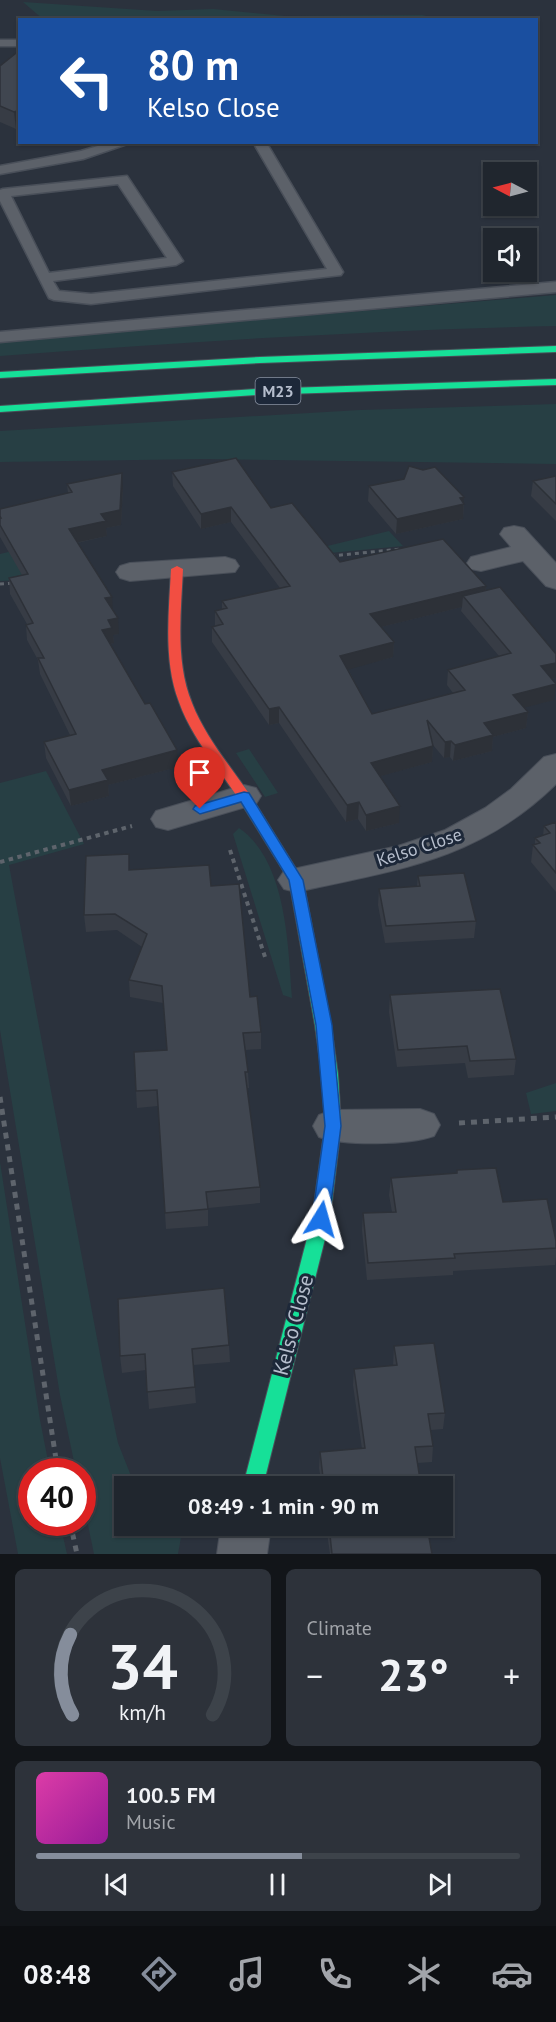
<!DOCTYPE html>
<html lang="en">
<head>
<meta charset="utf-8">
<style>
	:root { --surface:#20262e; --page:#2d323a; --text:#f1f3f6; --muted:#a2a5aa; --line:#3d434a; --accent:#858d9b }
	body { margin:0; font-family:"PT Sans",sans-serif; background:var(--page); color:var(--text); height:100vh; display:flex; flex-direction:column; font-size:22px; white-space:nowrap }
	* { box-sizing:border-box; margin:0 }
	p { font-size:20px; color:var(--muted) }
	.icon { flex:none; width:33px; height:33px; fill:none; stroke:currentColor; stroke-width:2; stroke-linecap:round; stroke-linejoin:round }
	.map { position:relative; height:1554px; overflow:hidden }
	.details { display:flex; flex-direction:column; gap:15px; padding:15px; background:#121519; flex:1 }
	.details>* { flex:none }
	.guide { position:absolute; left:18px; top:18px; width:520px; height:126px; border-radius:0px; box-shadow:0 2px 4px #0004,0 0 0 2px var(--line); background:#1a4fa0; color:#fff; overflow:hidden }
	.needle { width:39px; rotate:276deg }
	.fabs { position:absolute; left:483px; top:162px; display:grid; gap:12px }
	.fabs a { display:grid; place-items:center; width:54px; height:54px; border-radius:0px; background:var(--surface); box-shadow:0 2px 4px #0004,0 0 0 2px var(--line); font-size:30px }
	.speed { position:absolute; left:18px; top:1458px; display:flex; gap:12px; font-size:30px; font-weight:700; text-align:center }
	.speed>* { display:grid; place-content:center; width:78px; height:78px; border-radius:50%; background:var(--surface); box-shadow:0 2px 4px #0004,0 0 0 2px var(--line); line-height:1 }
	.speed .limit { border:9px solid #d22; background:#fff; color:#111 }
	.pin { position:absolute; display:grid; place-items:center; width:51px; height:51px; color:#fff; margin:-62px -26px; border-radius:50% 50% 50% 0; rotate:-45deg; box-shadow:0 0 6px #0007 }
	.pin .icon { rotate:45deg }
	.me { position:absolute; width:66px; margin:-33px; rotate:8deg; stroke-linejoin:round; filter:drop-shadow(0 0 4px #0008) }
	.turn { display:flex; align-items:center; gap:21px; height:126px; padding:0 30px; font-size:27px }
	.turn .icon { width:78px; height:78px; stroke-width:2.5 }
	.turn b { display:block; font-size:42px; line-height:51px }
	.big { font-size:45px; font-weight:600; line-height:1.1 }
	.details .tile { flex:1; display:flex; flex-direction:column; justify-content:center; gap:9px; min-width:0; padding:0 21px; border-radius:9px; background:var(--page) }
	.details .dial { align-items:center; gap:0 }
	.dial svg { height:156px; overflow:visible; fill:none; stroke:var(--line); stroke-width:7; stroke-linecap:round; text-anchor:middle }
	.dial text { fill:var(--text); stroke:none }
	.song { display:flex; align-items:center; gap:18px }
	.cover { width:72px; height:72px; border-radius:9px; background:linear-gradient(135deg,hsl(320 70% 55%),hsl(300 70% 35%)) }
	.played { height:6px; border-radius:3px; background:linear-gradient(90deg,var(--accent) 55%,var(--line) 55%) }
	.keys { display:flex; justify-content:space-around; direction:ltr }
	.heat { display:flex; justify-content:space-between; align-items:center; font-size:33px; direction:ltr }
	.details .tiles { flex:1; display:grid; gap:15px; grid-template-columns:1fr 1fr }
	.tile:last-child { grid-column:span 2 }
	.trip { position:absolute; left:114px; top:1476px; width:339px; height:60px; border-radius:0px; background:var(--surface); box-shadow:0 2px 4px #0004,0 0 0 2px var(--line); font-weight:600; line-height:60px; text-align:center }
	.dock { display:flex; height:96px; justify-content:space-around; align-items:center; background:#0d0f12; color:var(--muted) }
	.dock .icon { width:42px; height:42px }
	.dock .selected { color:var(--accent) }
	.dock b { font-size:27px; color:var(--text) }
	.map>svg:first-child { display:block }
	.green { fill:#273f44 }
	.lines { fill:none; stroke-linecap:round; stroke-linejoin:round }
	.lane-casing { stroke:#494f59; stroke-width:3 }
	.street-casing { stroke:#494f59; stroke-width:2 }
	.fast-casing { stroke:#494f59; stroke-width:2 }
	.jam-casing { stroke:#494f59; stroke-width:2 }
	.path-far2 { stroke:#5e646c; stroke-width:3; stroke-dasharray:4 4; stroke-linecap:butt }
	.path-far1 { stroke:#5e646c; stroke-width:4; stroke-dasharray:4.5 4.5; stroke-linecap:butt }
	.path { stroke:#5e646c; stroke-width:5; stroke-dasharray:6 6; stroke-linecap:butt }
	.lane { fill:#5c6169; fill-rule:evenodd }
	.street { fill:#5c6169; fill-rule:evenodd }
	.fast { fill:#16e098; fill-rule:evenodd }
	.jam { fill:#f24e42; fill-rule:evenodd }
	.wall { fill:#373c45; fill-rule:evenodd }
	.shaded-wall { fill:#2d3138 }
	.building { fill:#404650; stroke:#2d3138; stroke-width:1.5 }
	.route { fill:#1a73e8; stroke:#114b97; stroke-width:1.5 }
	.labels { text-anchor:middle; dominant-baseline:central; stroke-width:6; stroke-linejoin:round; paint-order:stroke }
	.shield { fill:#1d2839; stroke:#8891a1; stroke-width:1.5 }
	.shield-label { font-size:16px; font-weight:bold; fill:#b6becd }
	.street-label { font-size:18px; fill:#b6becd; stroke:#1d2839 }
	.near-street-label { font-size:21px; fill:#b6becd; stroke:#1d2839 }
</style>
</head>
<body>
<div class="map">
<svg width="556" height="1554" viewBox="0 0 556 1554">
	<rect width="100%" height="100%" fill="#2b323d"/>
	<path class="green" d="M23,2L157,11L213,9L285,16L422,15L442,19L44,20Z
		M556,295V326C370,330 185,342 0,356V341Z
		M556,404V464L205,459L0,462V431L360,410Z
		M389,531L403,546L319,554L315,549Z
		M29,547L48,579L0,581V554Z
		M249,749L278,793L265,797L236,753Z
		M46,771L84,844L9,865L104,1376L118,1443L135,1486H124V1526H183L178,1554H94L83,1501L82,1472L76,1471L60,1395L0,1030V783Z
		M239,828C287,861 288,946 292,998L283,995L233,834Z
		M556,1083V1111L531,1114L526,1093Z
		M0,1162L40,1420L50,1471L32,1472V1522L60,1523L67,1554H18L0,1458Z"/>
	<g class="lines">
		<defs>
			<path id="lane" d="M0,40H20V46H0Z
				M111,142H133L83,159L0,174V166L81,151Z
				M253,142H266L343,272L341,275L91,304L54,300L49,298L0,201V190L3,189L127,176L183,261L176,265L53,281L59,291L91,294L327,269ZM118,184L167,258L49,273L11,196Z
				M556,282V292L0,342V332Z"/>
			<path id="street" d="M514,526L524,528L556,563V589L546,586L523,561L481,571L471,569L467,563L471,557L511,547L500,534L504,528Z
				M225,557L235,560L239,566L235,572L130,581L120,578L116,572L120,566L130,563Z
				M556,754V784C479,860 397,870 296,892L284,889L278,880L284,871L398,846L445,830L485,808L511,789L544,757Z
				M244,785L256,788L261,796L256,804L168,830L156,827L151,819L156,811Z
				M420,1109L434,1114L440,1125L434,1136C409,1145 344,1146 319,1137L313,1126L319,1115L333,1110Z
				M221,1526H271L267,1554H217Z"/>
			<path id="fast" d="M556,346V352L260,363L0,378V372L260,357Z
				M556,379V385L257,395L0,412V406L257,389Z
				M247,797L252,798L303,880L331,1025L338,1075L341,1126L330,1219L263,1486H243L312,1219L325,1126L322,1075L315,1025L289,880L240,801Z"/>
			<path id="jam" d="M177,566L183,569C181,612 175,662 192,703C206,739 233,769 254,801L252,804H242C221,771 192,739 179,702C163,661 169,612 171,569Z"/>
		</defs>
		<use href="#lane" class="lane-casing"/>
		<use href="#street" class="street-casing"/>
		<use href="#fast" class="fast-casing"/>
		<use href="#jam" class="jam-casing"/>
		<path class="path-far2" d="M331,556L401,549
			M0,584L14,583"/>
		<path class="path-far1" d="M230,850L266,960
			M0,862L132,826"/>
		<path class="path" d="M0,1097L58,1472
			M459,1123L556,1117
			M70,1522L77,1554"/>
		<use href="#lane" class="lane"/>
		<use href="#street" class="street"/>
		<use href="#fast" class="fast"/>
		<use href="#jam" class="jam"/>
	</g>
	<path class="wall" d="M20,50L16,129L0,122V66Z
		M172,472L271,508L340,562L486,586V590L556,654V678L552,679L554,700L524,707L528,712L526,728L493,737L492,751L453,761L450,757L444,758L433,745L432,762L380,776L399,823L366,831L358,819L346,822L279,723L269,725L212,642V627L215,626V611L222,609V601L280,588L231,522L201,529L173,486ZM462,607L461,611L499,656L448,670L447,685L453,693L372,714L348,669L393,657L394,642L381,627Z
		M556,476V521L531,496L533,481Z
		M67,484L123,488L121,525L106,528L107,536L77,543L112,597V610L119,634L113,635L114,643L110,644L178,767L108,785L109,796L71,806L46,758L44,742L70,735L40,674L38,660L27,640L26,625L27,624L10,594L9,578L22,575L0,537V509L68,493Z
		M369,486L464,503L463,519L396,534L368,501Z
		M556,822V892L531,862L533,845H535V838L543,836L544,826Z
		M130,870L211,886L250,997L261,1032V1049L245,1050L248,1072L249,1088H247L260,1187V1203L208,1208V1226L166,1229L158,1106L137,1108L136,1091L167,1050L163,1003L130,997L129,980L142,947L117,930L86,932L84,915Z
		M418,876L476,921L474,938L385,943L378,905L379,889L417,886Z
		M390,995L516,1059L514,1075L468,1078L465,1063L397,1067L389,1012Z
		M457,1170L503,1202L556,1241V1257L555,1265L453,1271V1275L367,1280L362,1230L363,1213L392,1212L389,1195L391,1178L456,1173Z
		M229,1345L230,1362L193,1365L196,1403L149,1409L146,1370L122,1373L120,1356Z
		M394,1346L445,1413L443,1429L431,1430L433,1446L432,1462L417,1463L421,1486H322L319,1468L320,1452L362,1449L353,1385L354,1369L393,1366Z
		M326,1526H427L432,1554H330Z"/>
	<path class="shaded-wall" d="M20,110V128L16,129L14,112Z
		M122,473L123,488L121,525L106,528L107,536L70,544L69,529Z
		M464,497L463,519L396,534L397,519Z
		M231,507V522L201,529V514Z
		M486,586L485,602L463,596L462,607L369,630L370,614Z
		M112,597L113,612L105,598Z
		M118,618L119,634L113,635L114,643L103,646L102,630L108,620Z
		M394,642L393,657L340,672V656Z
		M556,663V678L539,682L541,666Z
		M556,684L554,700L511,711L513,695Z
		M279,707V723L269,725V709Z
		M528,712L526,728L493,737L492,751L453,761L455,745L484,723Z
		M451,741L450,757L444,758L445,742Z
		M433,746L432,762L370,779L371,763Z
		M177,750L178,767L108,785L109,796L71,806L69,790L102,770Z
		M359,802L358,819L346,822L347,805Z
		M400,806L399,823L366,831V815Z"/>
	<path class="building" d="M20,50V110L14,112L0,106V66Z
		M236,458L271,508L292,503L340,562L443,539L486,586L370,614L394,642L340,656L372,714L465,690L448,670L511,653L463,596L500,587L556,654V663L541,666L556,684L513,695L528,712L484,723L493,735L455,745L451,741L445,742L427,720L433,746L371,763L400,806L366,815L359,802L347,805L279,707L269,709L212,627L223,624L215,611L227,608L222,601L290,586L231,507L201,514L172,472Z
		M409,466L423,470L435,467L464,497L460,498L464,504L397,519L369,486L404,479Z
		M122,473L120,510L101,514L106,521L69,529L112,597L105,598L118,618L108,620L112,628L102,630L145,704L150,703L177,750L102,770L108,780L69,790L44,742L76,734L38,658H44L26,625L33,623L9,578L28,574L0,525V518H1L0,516V509L72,492L67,484Z
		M556,476V504L533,481Z
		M556,822V873L533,845L540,843L535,838L550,833L544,826Z
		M129,854V870L209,865L211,886L239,884L250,997L257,996L261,1032L243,1033L248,1072H245L260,1187L206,1192L208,1209L165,1213L157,1090L136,1091L134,1052L167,1050L162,986L129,980L147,934L115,914L84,915L86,856Z
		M464,873L476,921L386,926L379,889L420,886L418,876Z
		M500,989L516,1059L470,1061L467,1046L398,1050L390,995Z
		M496,1168L503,1202L547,1199L556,1241V1248L454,1254L455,1258L368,1263L363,1213L396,1212L391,1178L457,1173V1170Z
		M224,1288L229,1345L192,1349L195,1387L147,1392L145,1354L120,1356L118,1299Z
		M434,1343L445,1413L428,1414L433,1446L415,1447L421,1486H324L320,1452L365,1448L354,1369L397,1365L394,1346Z
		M329,1526H427L432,1554H332Z"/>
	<path class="route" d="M244,792L249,793L303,880L332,1025L341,1126L329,1219L327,1224L321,1227L314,1224L312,1219L325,1126L316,1025L289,880L241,802L200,814L193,809L195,806Z"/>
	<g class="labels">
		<rect class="shield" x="255.5" y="378" width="45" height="26" rx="4.5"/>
		<g class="shield-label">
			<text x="278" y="391">M23</text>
		</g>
		<g class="street-label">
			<text transform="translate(419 847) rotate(-18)">Kelso Close</text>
		</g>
		<g class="near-street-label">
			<text transform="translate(293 1325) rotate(-75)">Kelso Close</text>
		</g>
	</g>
</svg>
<div class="fabs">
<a><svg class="needle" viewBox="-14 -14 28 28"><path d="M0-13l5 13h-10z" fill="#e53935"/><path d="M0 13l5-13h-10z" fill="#a2a5aa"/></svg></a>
<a><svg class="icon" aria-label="sound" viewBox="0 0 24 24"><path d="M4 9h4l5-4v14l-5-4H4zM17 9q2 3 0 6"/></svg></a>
</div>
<div class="speed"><div class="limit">40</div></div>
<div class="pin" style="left:200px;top:809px;background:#d93025"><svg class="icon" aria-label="arrive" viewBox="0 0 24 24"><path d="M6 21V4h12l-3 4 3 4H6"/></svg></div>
<svg class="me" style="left:321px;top:1219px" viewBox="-20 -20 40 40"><path d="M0-17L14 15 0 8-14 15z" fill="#1a73e8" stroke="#fff" stroke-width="4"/></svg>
<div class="trip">08:49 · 1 min · 90 m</div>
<div class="guide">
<div class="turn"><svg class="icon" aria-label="left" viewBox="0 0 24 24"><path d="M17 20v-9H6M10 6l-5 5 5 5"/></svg><div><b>80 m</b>Kelso Close</div></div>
</div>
</div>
<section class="details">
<div class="tiles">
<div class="tile dial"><svg viewBox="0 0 100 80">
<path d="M14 69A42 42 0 1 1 86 69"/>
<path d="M14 69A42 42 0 0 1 13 28" stroke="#858d9b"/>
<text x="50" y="56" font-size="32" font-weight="700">34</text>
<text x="50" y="72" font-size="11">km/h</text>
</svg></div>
<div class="tile"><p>Climate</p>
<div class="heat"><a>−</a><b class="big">23°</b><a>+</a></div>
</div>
<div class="tile">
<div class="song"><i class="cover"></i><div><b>100.5 FM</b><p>Music</p></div></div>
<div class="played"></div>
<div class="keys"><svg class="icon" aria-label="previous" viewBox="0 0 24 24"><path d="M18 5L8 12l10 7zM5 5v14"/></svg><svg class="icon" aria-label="pause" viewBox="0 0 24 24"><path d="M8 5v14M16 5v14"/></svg><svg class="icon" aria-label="next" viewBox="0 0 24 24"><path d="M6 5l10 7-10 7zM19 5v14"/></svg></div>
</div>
</div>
</section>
<nav class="dock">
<b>08:48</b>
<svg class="icon selected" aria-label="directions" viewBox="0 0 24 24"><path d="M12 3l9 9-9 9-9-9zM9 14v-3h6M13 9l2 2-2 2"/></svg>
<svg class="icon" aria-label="music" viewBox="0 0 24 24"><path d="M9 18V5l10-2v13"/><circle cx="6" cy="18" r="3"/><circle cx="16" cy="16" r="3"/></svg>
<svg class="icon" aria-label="phone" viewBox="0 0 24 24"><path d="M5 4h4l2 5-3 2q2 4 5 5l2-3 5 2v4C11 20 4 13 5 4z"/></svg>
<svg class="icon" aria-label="climate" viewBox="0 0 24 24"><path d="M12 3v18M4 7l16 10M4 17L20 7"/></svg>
<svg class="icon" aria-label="car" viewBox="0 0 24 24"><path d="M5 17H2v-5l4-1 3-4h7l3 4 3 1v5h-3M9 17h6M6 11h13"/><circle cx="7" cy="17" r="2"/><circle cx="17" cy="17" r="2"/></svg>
</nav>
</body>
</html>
